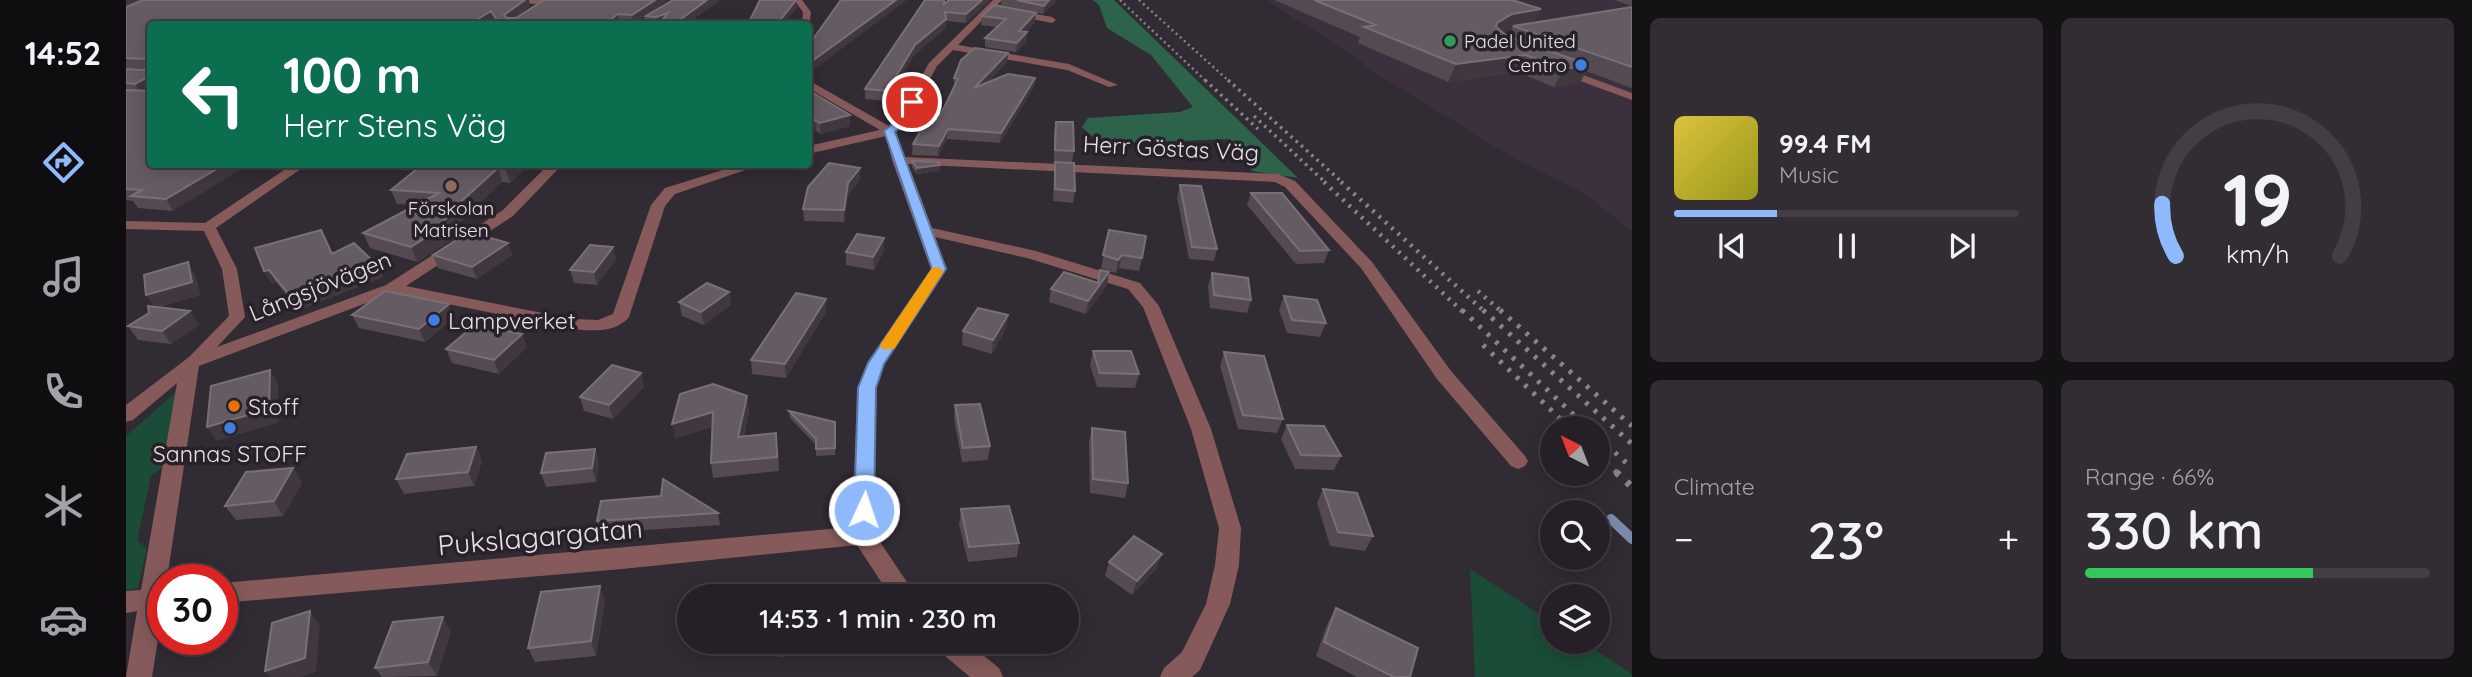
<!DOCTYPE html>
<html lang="en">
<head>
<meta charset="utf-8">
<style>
	:root { --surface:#252027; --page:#312d33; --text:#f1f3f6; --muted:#a3a3a7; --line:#423e44; --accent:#8eb9fc }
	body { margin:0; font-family:Quicksand,sans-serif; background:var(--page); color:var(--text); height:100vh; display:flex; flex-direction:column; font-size:26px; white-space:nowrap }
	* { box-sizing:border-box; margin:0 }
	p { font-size:23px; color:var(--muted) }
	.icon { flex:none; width:38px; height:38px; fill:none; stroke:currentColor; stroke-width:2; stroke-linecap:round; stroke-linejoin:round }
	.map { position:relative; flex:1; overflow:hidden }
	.drawer { display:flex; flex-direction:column; gap:18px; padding:18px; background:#141215; width:840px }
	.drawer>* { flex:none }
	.top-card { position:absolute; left:21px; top:21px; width:665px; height:147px; border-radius:7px; box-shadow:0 4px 18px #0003,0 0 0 2px var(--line); background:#0b6e4f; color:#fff; overflow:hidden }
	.needle { width:46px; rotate:318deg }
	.fabs { position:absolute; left:1414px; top:416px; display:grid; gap:14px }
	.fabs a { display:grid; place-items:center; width:70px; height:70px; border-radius:50%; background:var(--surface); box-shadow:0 4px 18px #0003,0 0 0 2px var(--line); font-size:35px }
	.speed { position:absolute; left:21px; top:564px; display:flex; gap:14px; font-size:35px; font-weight:700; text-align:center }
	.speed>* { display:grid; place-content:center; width:91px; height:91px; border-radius:50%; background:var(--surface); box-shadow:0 4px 18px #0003,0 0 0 2px var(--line); line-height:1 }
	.speed .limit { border:10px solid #d22; background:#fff; color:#111 }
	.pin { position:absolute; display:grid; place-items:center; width:60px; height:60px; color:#fff; margin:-30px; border:4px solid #fff; border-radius:50%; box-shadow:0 2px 7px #0007 }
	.me { position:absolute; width:77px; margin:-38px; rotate:3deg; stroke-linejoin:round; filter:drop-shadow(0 0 5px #0008) }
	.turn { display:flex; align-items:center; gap:24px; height:147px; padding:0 21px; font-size:32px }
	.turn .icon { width:91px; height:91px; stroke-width:2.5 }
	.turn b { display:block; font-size:49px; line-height:60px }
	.big { font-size:52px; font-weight:600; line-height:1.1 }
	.drawer .card { flex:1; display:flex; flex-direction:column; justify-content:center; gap:10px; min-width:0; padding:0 24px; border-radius:10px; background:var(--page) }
	.drawer .dial { align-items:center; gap:0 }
	.dial svg { height:182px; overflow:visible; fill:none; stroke:var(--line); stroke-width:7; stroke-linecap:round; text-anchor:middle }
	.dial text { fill:var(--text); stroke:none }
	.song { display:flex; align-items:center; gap:21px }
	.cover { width:84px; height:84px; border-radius:10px; background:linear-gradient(135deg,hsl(50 70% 55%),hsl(60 70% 35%)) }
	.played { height:7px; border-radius:4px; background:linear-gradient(90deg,var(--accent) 30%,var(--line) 30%) }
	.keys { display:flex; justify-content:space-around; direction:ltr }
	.heat { display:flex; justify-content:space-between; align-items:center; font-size:38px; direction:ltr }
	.charge { height:10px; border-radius:5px; background:linear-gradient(90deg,#34c759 66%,var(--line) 0) }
	.drawer .tiles { flex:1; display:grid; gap:18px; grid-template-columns:repeat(2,1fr) }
	.trip { position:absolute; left:551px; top:584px; width:402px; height:70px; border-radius:35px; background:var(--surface); box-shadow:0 4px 18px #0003,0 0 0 2px var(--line); font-weight:600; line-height:70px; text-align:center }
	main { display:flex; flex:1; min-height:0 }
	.dock { display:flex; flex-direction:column; width:126px; justify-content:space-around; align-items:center; background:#0f0d10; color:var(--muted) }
	.dock .icon { width:49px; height:49px }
	.dock .active { color:var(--accent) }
	.dock b { font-size:32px; color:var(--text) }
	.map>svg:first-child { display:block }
	.industrial { fill:#3c303f }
	.green { fill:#1a4c37 }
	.forest { fill:#2d634b }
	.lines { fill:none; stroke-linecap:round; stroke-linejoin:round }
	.stream { stroke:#7b8caa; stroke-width:10 }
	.street { fill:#865a5a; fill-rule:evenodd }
	.rail-far4 { stroke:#89848c; stroke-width:2.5; stroke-dasharray:2 3.5; stroke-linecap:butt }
	.rail-far3 { stroke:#89848c; stroke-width:3.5; stroke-dasharray:2.5 4.5; stroke-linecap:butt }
	.rail-far2 { stroke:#89848c; stroke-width:4.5; stroke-dasharray:2.5 6; stroke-linecap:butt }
	.rail-far1 { stroke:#89848c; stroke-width:5; stroke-dasharray:3.5 8; stroke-linecap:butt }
	.rail { stroke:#89848c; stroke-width:7; stroke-dasharray:4.5 10; stroke-linecap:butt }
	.wall { fill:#554a51; fill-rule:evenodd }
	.shaded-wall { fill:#40373f }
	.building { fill:#655b62; stroke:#797077; stroke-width:2 }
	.route { fill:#8eb9fc; stroke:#5c78a4; stroke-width:2 }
	.slow { fill:#f59e0b }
	.leisure-dot { fill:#2e9e5b; stroke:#28212a; stroke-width:2.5 }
	.shop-dot { fill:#3f7fe0; stroke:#28212a; stroke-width:2.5 }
	.education-dot { fill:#8d6e63; stroke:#28212a; stroke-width:2.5 }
	.food-dot { fill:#e8710a; stroke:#28212a; stroke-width:2.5 }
	.labels { text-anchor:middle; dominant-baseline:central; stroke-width:7; stroke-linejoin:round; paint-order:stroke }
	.far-poi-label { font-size:19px; fill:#e6e1e8; stroke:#28212a; text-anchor:start }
	.street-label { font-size:23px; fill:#e6e1e8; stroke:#28212a }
	.poi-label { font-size:23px; fill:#e6e1e8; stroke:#28212a; text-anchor:start }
	.near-street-label { font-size:28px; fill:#e6e1e8; stroke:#28212a }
</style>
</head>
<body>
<main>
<nav class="dock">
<b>14:52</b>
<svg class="icon active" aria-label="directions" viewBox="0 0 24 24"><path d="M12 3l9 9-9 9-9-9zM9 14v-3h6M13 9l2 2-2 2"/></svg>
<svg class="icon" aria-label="music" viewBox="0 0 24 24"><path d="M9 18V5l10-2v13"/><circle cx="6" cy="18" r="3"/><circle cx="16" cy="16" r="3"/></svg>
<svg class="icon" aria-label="phone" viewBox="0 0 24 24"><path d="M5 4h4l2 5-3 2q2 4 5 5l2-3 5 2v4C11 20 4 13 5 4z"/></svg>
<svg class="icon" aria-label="climate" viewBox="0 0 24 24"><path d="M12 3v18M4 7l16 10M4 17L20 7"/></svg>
<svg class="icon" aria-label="car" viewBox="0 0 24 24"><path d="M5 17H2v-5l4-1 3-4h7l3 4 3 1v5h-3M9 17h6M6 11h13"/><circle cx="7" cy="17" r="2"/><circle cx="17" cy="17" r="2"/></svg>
</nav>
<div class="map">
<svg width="1506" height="677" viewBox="0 0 1506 677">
	<rect width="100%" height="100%" fill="#312b34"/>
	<path class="industrial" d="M1140,0H1506V231L1456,192L1388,158L1249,73L1228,56Z"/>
	<path class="green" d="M50,392L36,468L25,476L11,541L21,548L12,588L0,590V436Z
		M1344,569L1426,622V642H1457L1506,674V677H1349Z"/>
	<path class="forest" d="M967,0H988L1172,178L1126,171L1104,139L974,144L956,127L962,118L1054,112L1067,107L1025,55L981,28L973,5Z"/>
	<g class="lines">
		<path class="stream" d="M1485,519L1506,539"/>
		<path class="street" d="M366,0H424L425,1L421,4L370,3Z
			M547,0H557L519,24H510Z
			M668,0H676L685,12L683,26L676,24L677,12Z
			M867,0H876L832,45L943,64L992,85L983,87L941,70L827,50L811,66L782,121L770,132L779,157L1152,174L1169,181L1246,262L1325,371L1399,456L1402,461L1399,466L1392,469L1385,466L1311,379L1235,268L1159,187L1149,182L782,164L806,228L910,251L1014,283L1033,306L1085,429L1115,528L1113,565L1104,604L1074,670L1066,677H1034L1038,668L1056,652L1080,604L1089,565L1093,528L1065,429L1017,307L1002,289L901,258L809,237L821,269L759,363L750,388L748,533L791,597H765L731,545L496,569L96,603V583L726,527L732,388L741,363L805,269L766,160L760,136L682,154V146L754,130L682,88V80L763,126L771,119L803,63Z
			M888,10L926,17L930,20L926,23L885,15Z
			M1430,68H1438L1506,93V100L1430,72Z
			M167,164H182L90,228L111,269L119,317L91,347L260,285L377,210L423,164H437L387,216L280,286L447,319L472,320L487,314L525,205L539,188L616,164H637L549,194L539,206L503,317C490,333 466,331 447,329L267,293L73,366L41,579H37V608L26,677H0L11,611L0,613V591L15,590L51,383L7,420L0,422V405L63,357L103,316L96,269L78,231L0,229V221L79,223Z
			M808,642H841L873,668L877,677H844L812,650Z"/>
		<path class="rail-far4" d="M994,0L1081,82
			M1013,0L1104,82"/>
		<path class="rail-far3" d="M1079,80L1132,129
			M1102,80L1217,183
			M1128,116L1200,183"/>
		<path class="rail-far2" d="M1198,182L1337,312
			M1215,182L1359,312
			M1352,291L1376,312"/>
		<path class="rail-far1" d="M1336,310L1463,429
			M1357,310L1506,444
			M1374,310L1506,426
			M1357,345L1445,429
			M1472,437L1506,468
			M1472,454L1492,474"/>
		<path class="rail" d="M1490,472L1506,487"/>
	</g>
	<path class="wall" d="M542,0L508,24L494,23L492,24H371L368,20L24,24L21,91L47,211L12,208L7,201L0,200V69L18,70L20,69L0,68V7L404,6L389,18Z
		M547,0H594L561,24H522L520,16Z
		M864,0L840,23L820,21V28L788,55L761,101L739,99V89L818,4Z
		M875,0H931L917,14L875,5Z
		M1148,0H1386L1408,23L1506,7V88L1460,71L1454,83L1428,87L1391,72L1322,82L1232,43L1234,37ZM1386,28L1382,36L1376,31L1379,30Z
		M1488,0H1506V6Z
		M856,16L909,22L900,32H901L900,42L890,52L859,47V38L871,27L855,25Z
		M882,53L881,62L862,82L909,78L908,87L874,143L821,139L812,156L786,155L787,144L812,120L828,88V78Z
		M682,90L724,115V126L695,134L690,131Z
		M930,122L948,151L946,162L928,161V133Z
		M786,161L814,171L791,174L786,167Z
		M929,162L949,191L947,203L927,201L928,174Z
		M403,164L384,183L376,182L328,228L330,231L325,234L327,239L291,262L244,248L237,233L289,205L271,204L265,190L332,165Z
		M734,180L722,195L718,222L678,221L677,209Z
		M1054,185L1091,249L1088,261L1063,259L1051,197Z
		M1125,193L1203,250L1198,263L1170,264L1121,205Z
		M983,230L1016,258L1013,271L993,268L990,273L975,268Z
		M382,243L386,255L351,279L312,268L307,255Z
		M758,251L748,270L720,265V252Z
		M206,254L257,277L173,310L150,282L145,283L138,271Z
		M490,259L471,285L448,283L444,270Z
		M1086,273L1125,300L1121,313L1084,308L1082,286Z
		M69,275L74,295L33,307L73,325L45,344L12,340L2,326L23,313L28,307Z
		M981,285L960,314L923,302L925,289Z
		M603,292L605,305L578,325L556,316L553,302Z
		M1158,296L1200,323L1194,337L1161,333L1153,310Z
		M700,299V312L660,378L626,374L625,360Z
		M226,315L329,317L299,342L233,328Z
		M882,315L880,329L866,354L836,345L837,331Z
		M401,347L373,374L326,363L320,349Z
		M967,351L1013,374L1009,388L971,387L964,365Z
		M1098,352L1157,419L1151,433L1112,429L1094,366Z
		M515,373L518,387L487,419L458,411L454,397Z
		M829,405L864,446L862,460L836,462L828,419Z
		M623,410L618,436L652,447L653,471L587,478L585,463L586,427L549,438Z
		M663,411L710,429L709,455L690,456V445L664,418Z
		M1161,425L1215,456L1208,470L1169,469L1155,439Z
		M966,428L1002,483L999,498L964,493L963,442Z
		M350,447L356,461L348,486L278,494L270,479Z
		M469,449L473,463L470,482L420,487L415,473Z
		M167,468L176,483L157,516L110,520L99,506Z
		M1197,489L1247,536L1239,551L1204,546L1191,503Z
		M835,509L893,543L891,557L842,562L833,524Z
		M592,513L594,525L475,533L471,521Z
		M983,562L1031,568L1006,595L979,576Z
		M479,600L470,656L409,662L402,648Z
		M1210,608L1284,677H1231L1190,656L1202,622Z
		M325,631L311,676L256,677L249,668Z
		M606,642H661L657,657L608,650Z"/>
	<path class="shaded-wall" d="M0,0H16L0,6Z
		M399,0H403L404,6L380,24L378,15Z
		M529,0H542L508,24L506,15Z
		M581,0H594L561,24H548Z
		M670,0L671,8L658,24H651Z
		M770,0H781L682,74V64Z
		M856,0H864L840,23V14Z
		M923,0H931L917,14L918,6Z
		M1415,9L1407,25L1387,26L1386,28L1379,30L1364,39L1371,23L1386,14Z
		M365,11L368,20L361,24H344Z
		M542,13L535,24H531L530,17Z
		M910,13L909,22L892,40L893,31Z
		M492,14L494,23L492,24H478Z
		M820,19V28L788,55L761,101V91L789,45Z
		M901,32L900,42L890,52L891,43Z
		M882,53L881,62L848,97V88Z
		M1400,55L1391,72L1322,82L1330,64Z
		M1463,65L1454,83L1428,87L1437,69Z
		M24,76V89L15,94L9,84Z
		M909,78L908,87L874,143L875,133Z
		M724,115V126L695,134L694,123Z
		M689,120L690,131L682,133V122Z
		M822,129L821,139L812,156L813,146Z
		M99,164H124L47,211L40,199Z
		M384,164H403L384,183L380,169Z
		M814,165V171L791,174V168Z
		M372,168L376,182L328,228L330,231L325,234L327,239L291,262L285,247L315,222L320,215Z
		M734,168V180L722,195L718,222V210L722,183Z
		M758,238V251L748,270L747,257Z
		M382,243L386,255L351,279L346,267Z
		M487,247L490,259L471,285L468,272Z
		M996,255L993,268L990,273L992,260Z
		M62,262L69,275L74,295L29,308L20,295Z
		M251,265L257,277L173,310L166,298Z
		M143,270L150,282L145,283L138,271Z
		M983,272L981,285L960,314L962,301Z
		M603,292L605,305L578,325L575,312Z
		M700,299V312L660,378L659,364Z
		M323,304L329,317L299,342L293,329Z
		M64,311L73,325L45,344L36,331Z
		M882,315L880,329L866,354L867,340Z
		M396,334L401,347L373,374L368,360Z
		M144,370L152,384V423L90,441L81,427Z
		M515,373L518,387L487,419L483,405Z
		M621,396L623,410L614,451L612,437Z
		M587,412L589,426L549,438L546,424Z
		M350,447L356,461L348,486L342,472Z
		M469,449L473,463L470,482L466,468Z
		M167,468L176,483L157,516L148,501Z
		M1036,554L1031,568L1006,595L1011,581Z
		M474,586L479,600L470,656L465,641Z
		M184,611L194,625L190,672L175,677H144L139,671Z
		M317,617L325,631L311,676L302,662Z
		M661,642L657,657L655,643Z"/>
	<path class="building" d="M17,0H399L378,15L381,18H390L418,0H529L506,15L492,14L478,24H374L365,11L344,24H24V76L9,84L0,83V69L18,70L21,67V59L0,58V7Z
		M547,0H581L548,24H533L542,13L530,17L520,16Z
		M634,0H670L651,24H622Z
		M715,0H770L682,64V46Z
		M799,0H818V4L823,0H856L840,14L819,12L820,19L789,45L761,91L739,89Z
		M891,0H923L918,6Z
		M1188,0H1386L1415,9L1386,14L1371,23L1370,27L1381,36L1463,65L1437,69L1400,55L1330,64L1238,27L1250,25Z
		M868,5L910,13L893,31L901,32L891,43L859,38L880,19L856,16Z
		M1506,7V67L1387,26Z
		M849,48L882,53L848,88L882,74L909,78L875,133L822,129L813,146L787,144L801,119L812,120L832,79L828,78L835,60Z
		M0,90L24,91V164H99L40,199L5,196L16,190L0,189Z
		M682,90L724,115L694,123L689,120L682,122Z
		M930,122H947L948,151L929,150Z
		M786,161L812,162L814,165L791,168Z
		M929,162L948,163L949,191L929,189Z
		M703,163L734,168L722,183L718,210L677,209L682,187Z
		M297,164H384L380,169L372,168L320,215L324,216L315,222L321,224L285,247L237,233L313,193L265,190Z
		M1054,185L1075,186L1091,249L1066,247Z
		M1125,193H1156L1203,250L1174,251Z
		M195,230L206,254L228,243L251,265L166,298L143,270L138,271L129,248Z
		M983,230L1020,236L1016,258L996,255L992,260L977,255Z
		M343,232L382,243L346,267L307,255Z
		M731,234L758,238L747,257L720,252Z
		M464,245L487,247L468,272L444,270Z
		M62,262L66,282L20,295L18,275Z
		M974,270L983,272L962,301L925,289L938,272L972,283Z
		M1086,273L1122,278L1125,300L1088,295Z
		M581,283L603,292L575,312L553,302Z
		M259,291L323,304L293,329L226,315Z
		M670,293L700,299L659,364L625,360Z
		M1158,296L1191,300L1200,323L1166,320Z
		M22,306L64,311L36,331L2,326L23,313Z
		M852,308L882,315L867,340L837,331Z
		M350,324L396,334L368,360L320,349Z
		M967,351H1005L1013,374L974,373Z
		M1098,352L1138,356L1157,419L1117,415Z
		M486,365L515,373L483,405L454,397Z
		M144,370L143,409L81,427L85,386Z
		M587,384L621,396L612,437L650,433L651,457L585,463L587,412L546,424L554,394Z
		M854,404L864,446L837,448L829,405Z
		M663,411L709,422V448L690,449V439Z
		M1161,425L1198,426L1215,456L1175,455Z
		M966,428L999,432L1002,483L967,479Z
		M350,447L342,472L270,479L281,454Z
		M469,449L466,468L415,473L420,453Z
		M167,468L148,501L99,506L120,472Z
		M537,479L592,513L471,521L475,501L535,496Z
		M1197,489L1231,493L1247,536L1212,532Z
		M883,506L893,543L843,547L835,509Z
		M1008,536L1036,554L1011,581L983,562Z
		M474,586L465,641L402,648L415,592Z
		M1210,608L1292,648L1284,677H1268L1198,642Z
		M184,611L179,658L139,671L146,623Z
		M317,617L302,662L249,668L267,622Z"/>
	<path class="route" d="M786,99L792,102L780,123L769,132L820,269L758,364L750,388L748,510L745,515L738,517L731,515L728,510L732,388L742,363L806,269L758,131L772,119L783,100Z"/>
	<path class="slow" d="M811,267L818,271L768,349H756L754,345L756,342L806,268Z"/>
	<circle class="leisure-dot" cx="1324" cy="41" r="7"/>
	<g class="shop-dot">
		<circle cx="1455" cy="65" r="7"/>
		<circle cx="308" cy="320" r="7"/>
		<circle cx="104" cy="428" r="7"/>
	</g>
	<circle class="education-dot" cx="325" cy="186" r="7"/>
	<circle class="food-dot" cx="108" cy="406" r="7"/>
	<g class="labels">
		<g class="far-poi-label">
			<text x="1338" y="41">Padel United</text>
			<text x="1441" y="65" text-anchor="end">Centro</text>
			<text x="325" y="208" text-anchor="middle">Förskolan<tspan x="325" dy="22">Matrisen</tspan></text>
		</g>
		<g class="street-label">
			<text transform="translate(1045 148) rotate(3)">Herr Göstas Väg</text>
			<text transform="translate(194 286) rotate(-22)">Långsjövägen</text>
		</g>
		<g class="poi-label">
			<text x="322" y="320">Lampverket</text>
			<text x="122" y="406">Stoff</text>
			<text x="104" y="453" text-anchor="middle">Sannas STOFF</text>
		</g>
		<g class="near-street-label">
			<text transform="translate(414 536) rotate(-5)">Pukslagargatan</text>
		</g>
	</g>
</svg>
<div class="fabs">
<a><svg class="needle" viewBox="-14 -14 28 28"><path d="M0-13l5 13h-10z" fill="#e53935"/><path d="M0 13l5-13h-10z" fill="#a3a3a7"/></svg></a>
<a><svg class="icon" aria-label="search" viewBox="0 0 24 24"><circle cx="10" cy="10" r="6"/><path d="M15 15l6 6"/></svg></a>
<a><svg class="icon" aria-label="layers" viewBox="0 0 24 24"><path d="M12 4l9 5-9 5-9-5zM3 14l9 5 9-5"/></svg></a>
</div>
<div class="speed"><div class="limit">30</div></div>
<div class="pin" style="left:786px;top:102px;background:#d93025"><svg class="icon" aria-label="arrive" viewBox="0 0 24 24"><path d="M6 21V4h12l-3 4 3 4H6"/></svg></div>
<svg class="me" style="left:738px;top:510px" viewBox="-20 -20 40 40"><circle r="17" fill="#8eb9fc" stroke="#fff" stroke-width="3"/><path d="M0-11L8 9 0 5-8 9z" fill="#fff"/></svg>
<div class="trip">14:53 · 1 min · 230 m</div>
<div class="top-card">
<div class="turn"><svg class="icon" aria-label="left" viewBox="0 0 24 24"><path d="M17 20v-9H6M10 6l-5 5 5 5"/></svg><div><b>100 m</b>Herr Stens Väg</div></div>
</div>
</div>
<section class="drawer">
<div class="tiles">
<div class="card">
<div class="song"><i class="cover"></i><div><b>99.4 FM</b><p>Music</p></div></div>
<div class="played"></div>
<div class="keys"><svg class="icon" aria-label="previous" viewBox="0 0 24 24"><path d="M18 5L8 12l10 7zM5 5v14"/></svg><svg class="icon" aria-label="pause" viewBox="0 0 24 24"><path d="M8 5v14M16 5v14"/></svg><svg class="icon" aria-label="next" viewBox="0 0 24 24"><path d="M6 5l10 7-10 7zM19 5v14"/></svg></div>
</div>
<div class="card dial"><svg viewBox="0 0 100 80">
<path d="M14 69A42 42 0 1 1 86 69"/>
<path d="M14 69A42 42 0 0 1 8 46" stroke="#8eb9fc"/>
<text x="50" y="56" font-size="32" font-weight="700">19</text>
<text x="50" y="72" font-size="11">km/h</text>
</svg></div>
<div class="card"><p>Climate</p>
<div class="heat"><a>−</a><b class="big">23°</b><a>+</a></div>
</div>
<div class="card"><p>Range · 66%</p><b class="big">330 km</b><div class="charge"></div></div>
</div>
</section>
</main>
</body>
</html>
